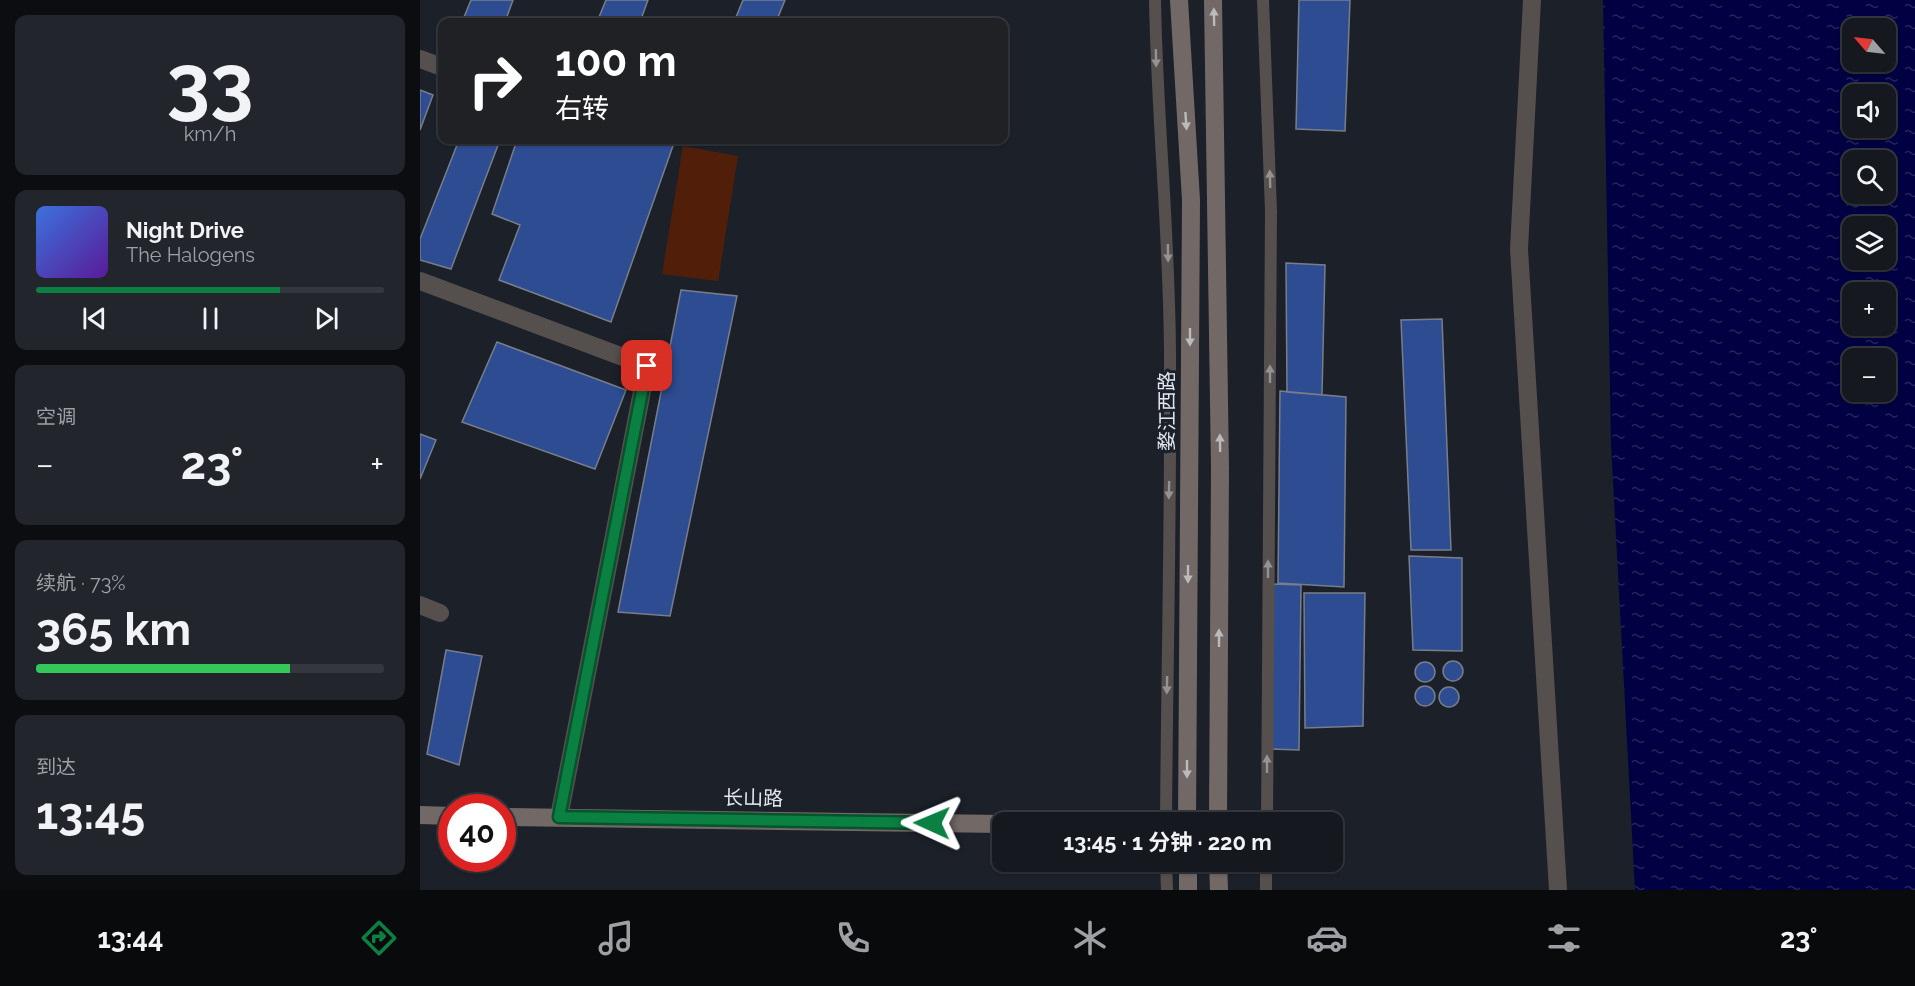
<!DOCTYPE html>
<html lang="zh">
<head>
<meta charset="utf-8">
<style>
	:root { --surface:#15181f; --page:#22252c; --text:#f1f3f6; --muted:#9da0a4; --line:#34373d; --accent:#0b8043 }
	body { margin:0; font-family:Raleway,"Noto Sans SC",sans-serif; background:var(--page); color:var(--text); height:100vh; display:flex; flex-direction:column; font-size:22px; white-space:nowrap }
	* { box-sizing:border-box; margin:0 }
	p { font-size:20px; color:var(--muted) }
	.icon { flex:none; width:33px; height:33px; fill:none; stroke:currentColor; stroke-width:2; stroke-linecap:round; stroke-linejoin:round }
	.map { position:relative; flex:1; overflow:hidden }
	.side { display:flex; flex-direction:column; gap:15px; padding:15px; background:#0c0d11; width:420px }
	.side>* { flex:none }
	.hud { position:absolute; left:18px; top:18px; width:570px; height:126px; border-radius:12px; box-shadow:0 2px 4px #0004,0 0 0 2px var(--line); background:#202124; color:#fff; overflow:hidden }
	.needle { width:39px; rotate:298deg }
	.fabs { position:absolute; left:1422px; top:18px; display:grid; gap:12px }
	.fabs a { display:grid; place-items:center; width:54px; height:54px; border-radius:12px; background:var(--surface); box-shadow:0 2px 4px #0004,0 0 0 2px var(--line); font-size:30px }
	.speed { position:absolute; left:18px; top:794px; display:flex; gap:12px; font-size:30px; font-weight:700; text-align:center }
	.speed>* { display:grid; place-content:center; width:78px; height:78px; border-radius:50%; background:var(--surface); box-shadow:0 2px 4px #0004,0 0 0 2px var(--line); line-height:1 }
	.speed .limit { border:9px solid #d22; background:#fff; color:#111 }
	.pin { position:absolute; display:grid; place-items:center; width:51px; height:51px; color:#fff; margin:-26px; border-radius:12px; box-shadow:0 3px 9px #0006 }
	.me { position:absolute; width:66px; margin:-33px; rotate:271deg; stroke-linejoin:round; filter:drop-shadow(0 0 4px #0008) }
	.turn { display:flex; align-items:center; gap:21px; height:126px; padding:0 18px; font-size:27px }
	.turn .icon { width:78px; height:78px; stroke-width:2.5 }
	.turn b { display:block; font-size:42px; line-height:51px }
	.big { font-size:45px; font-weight:700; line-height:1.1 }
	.side .card { flex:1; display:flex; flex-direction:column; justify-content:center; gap:9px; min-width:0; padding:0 21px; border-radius:12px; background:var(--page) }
	.side .dial { align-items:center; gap:0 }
	.dial b { font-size:78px; line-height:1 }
	.song { display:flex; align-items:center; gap:18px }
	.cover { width:72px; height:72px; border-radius:9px; background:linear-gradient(135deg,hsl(220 70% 55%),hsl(270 70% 35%)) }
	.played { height:6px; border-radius:3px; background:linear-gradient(90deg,var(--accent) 70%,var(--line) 70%) }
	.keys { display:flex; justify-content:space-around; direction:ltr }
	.heat { display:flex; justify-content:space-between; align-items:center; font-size:33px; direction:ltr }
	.charge { height:9px; border-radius:4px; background:linear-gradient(90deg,#34c759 73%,var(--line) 0) }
	.trip { position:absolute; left:572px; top:812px; width:351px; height:60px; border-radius:12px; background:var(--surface); box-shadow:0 2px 4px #0004,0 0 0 2px var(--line); font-weight:700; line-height:60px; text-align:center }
	.tab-bar { display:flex; height:96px; justify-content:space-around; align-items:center; background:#080a0c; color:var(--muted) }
	.tab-bar .icon { width:42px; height:42px }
	.tab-bar .selected { color:var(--accent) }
	.tab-bar b { font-size:27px; color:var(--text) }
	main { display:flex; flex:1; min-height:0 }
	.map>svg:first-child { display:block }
	.park { fill:#511f09 }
	.water { fill:url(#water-ripples); fill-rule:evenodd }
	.building { fill:#2d4c92; stroke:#787e89; stroke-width:1.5 }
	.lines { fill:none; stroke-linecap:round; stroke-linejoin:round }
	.lane { stroke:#554f4d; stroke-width:12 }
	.street { stroke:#554f4d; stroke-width:18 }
	.secondary { stroke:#726966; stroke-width:18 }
	.oneway { fill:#bbbabc }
	.oneway2 { fill:#949294 }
	.route-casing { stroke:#07532c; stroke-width:15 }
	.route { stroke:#0b8043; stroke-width:10 }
	.labels { text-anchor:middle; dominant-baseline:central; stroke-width:6; stroke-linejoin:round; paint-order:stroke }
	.street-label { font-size:20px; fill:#e2e5eb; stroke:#1c2029 }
</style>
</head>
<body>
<main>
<section class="side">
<div class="card dial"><b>33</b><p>km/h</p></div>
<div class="card">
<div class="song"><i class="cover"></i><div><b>Night Drive</b><p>The Halogens</p></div></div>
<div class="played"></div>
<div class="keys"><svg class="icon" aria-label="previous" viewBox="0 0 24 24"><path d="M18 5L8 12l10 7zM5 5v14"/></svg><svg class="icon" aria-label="pause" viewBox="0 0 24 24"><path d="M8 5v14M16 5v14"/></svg><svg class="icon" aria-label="next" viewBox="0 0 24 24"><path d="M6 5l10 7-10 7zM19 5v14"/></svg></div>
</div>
<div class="card"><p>空调</p>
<div class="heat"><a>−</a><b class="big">23°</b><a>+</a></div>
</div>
<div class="card"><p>续航 · 73%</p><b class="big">365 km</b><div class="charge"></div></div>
<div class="card"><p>到达</p><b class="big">13:45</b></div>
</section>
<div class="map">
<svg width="1495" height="890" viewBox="0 0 1495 890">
	<defs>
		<pattern id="water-ripples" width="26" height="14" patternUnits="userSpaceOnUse" patternTransform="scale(1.5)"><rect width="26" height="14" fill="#000042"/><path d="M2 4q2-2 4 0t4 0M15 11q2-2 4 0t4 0" fill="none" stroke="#25255d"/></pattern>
	</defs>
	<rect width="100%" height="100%" fill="#1c2029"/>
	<path class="park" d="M263,146L318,156L298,281L242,274Z"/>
	<path class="water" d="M1183,0H1495V890H1215L1191,443ZM1432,28H1466V62H1432ZM1466,94V128H1432V94ZM1466,160V194H1432V160ZM1432,226H1466V260H1432ZM1432,292H1466V326H1432ZM1432,358H1466V392H1432Z"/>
	<path class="building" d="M51,0H93L85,22H42Z
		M186,0H228L220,22H177Z
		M323,0H365L356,22H314Z
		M879,0H930L925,131L876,129Z
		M0,90L13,95L0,130Z
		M39,140H80L31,269L0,260V239Z
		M97,140H255L191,322L79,280L100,225L72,214Z
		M866,263L905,265L902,395L867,392Z
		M261,290L317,296L250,616L198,612Z
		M1022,319L1031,550H991L981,320Z
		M77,342L206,390L175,469L42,422Z
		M860,391L926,397L924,587L858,583Z
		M0,434L16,440L0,479Z
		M989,556L1042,558V651L993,650Z
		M851,584L881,585L879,750L848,749Z
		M884,593H945L943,726L885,728Z
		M26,650L62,656L39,765L7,754Z
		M1023 671a10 10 0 1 1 20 0a10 10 0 1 1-20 0Z
		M995 672a10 10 0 1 1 20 0a10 10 0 1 1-20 0Z
		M995 696a10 10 0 1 1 20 0a10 10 0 1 1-20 0Z
		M1019 697a10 10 0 1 1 20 0a10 10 0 1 1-20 0Z"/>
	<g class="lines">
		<path class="lane" d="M735,0C737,120 750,239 750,359C751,513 747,668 746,822
			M843,0L851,211L847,822
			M746,861L747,890
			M846,890V861"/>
		<path class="street" d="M1112,0L1099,249L1138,890
			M0,59L22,67
			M0,281L227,366L139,817
			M0,605L20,613"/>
		<path class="secondary" d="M759,0L771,200L767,822
			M793,0L800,468L798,822
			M0,815L32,816
			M82,817L582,824
			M768,861V890
			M798,861L799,890"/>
	</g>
	<defs><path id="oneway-solid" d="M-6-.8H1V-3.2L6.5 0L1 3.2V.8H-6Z" transform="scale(1.5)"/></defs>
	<g class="oneway">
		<use href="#oneway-solid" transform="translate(794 17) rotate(-91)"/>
		<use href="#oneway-solid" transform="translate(766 121) rotate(86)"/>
		<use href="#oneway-solid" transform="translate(770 337) rotate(90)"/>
		<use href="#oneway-solid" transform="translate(800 443) rotate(-91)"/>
		<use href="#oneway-solid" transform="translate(768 574) rotate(90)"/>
		<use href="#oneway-solid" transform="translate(799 638) rotate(-90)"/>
		<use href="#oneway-solid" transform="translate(767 769) rotate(90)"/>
	</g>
	<g class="oneway2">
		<use href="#oneway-solid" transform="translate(736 58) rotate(89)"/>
		<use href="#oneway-solid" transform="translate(850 179) rotate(-92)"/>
		<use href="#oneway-solid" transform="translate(748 253) rotate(89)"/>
		<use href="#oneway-solid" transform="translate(850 374) rotate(-90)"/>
		<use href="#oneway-solid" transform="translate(749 490) rotate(91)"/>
		<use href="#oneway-solid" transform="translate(848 569) rotate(-90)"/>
		<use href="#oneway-solid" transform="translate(747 685) rotate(91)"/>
		<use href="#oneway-solid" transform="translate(847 764) rotate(-90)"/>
	</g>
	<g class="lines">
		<defs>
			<path id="route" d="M227,366L139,817L512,823"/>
		</defs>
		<use href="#route" class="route-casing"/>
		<use href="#route" class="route"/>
	</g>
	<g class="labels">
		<g class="street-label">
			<text transform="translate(747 411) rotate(-90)">婺江西路</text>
			<text transform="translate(333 798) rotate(1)">长山路</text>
		</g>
	</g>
</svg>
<div class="fabs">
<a><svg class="needle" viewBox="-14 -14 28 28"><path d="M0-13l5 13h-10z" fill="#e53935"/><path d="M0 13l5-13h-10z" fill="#9da0a4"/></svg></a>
<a><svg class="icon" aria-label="sound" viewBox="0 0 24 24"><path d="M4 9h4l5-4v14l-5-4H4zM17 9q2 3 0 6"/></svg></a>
<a><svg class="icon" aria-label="search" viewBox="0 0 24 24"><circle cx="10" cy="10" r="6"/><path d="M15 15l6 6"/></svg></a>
<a><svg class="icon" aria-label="layers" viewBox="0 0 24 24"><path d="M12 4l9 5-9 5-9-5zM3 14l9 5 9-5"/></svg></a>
<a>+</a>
<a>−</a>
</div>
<div class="speed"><div class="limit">40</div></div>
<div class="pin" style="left:227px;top:366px;background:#d93025"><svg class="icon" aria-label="arrive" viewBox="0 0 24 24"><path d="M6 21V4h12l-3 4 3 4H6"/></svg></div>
<svg class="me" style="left:512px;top:823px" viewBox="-20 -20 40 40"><path d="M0-17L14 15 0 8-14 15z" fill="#0b8043" stroke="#fff" stroke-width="4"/></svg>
<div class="trip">13:45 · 1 分钟 · 220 m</div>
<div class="hud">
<div class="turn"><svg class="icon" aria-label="right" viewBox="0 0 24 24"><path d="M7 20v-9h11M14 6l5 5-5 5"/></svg><div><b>100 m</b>右转</div></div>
</div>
</div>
</main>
<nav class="tab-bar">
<b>13:44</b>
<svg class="icon selected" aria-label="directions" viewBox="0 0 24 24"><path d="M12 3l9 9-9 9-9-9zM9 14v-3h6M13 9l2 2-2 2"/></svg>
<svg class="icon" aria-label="music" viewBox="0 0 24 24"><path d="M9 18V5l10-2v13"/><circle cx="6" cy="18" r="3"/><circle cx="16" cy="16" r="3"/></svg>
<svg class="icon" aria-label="phone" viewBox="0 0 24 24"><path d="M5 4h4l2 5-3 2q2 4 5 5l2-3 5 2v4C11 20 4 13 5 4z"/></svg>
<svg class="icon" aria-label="climate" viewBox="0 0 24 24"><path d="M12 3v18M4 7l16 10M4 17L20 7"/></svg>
<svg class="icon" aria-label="car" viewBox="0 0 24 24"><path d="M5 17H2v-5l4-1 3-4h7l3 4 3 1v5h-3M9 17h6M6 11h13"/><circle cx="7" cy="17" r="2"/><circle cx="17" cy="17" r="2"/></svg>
<svg class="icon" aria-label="filters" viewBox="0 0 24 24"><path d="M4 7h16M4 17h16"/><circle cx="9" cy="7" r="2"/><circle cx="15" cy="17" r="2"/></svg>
<b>23°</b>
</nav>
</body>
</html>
